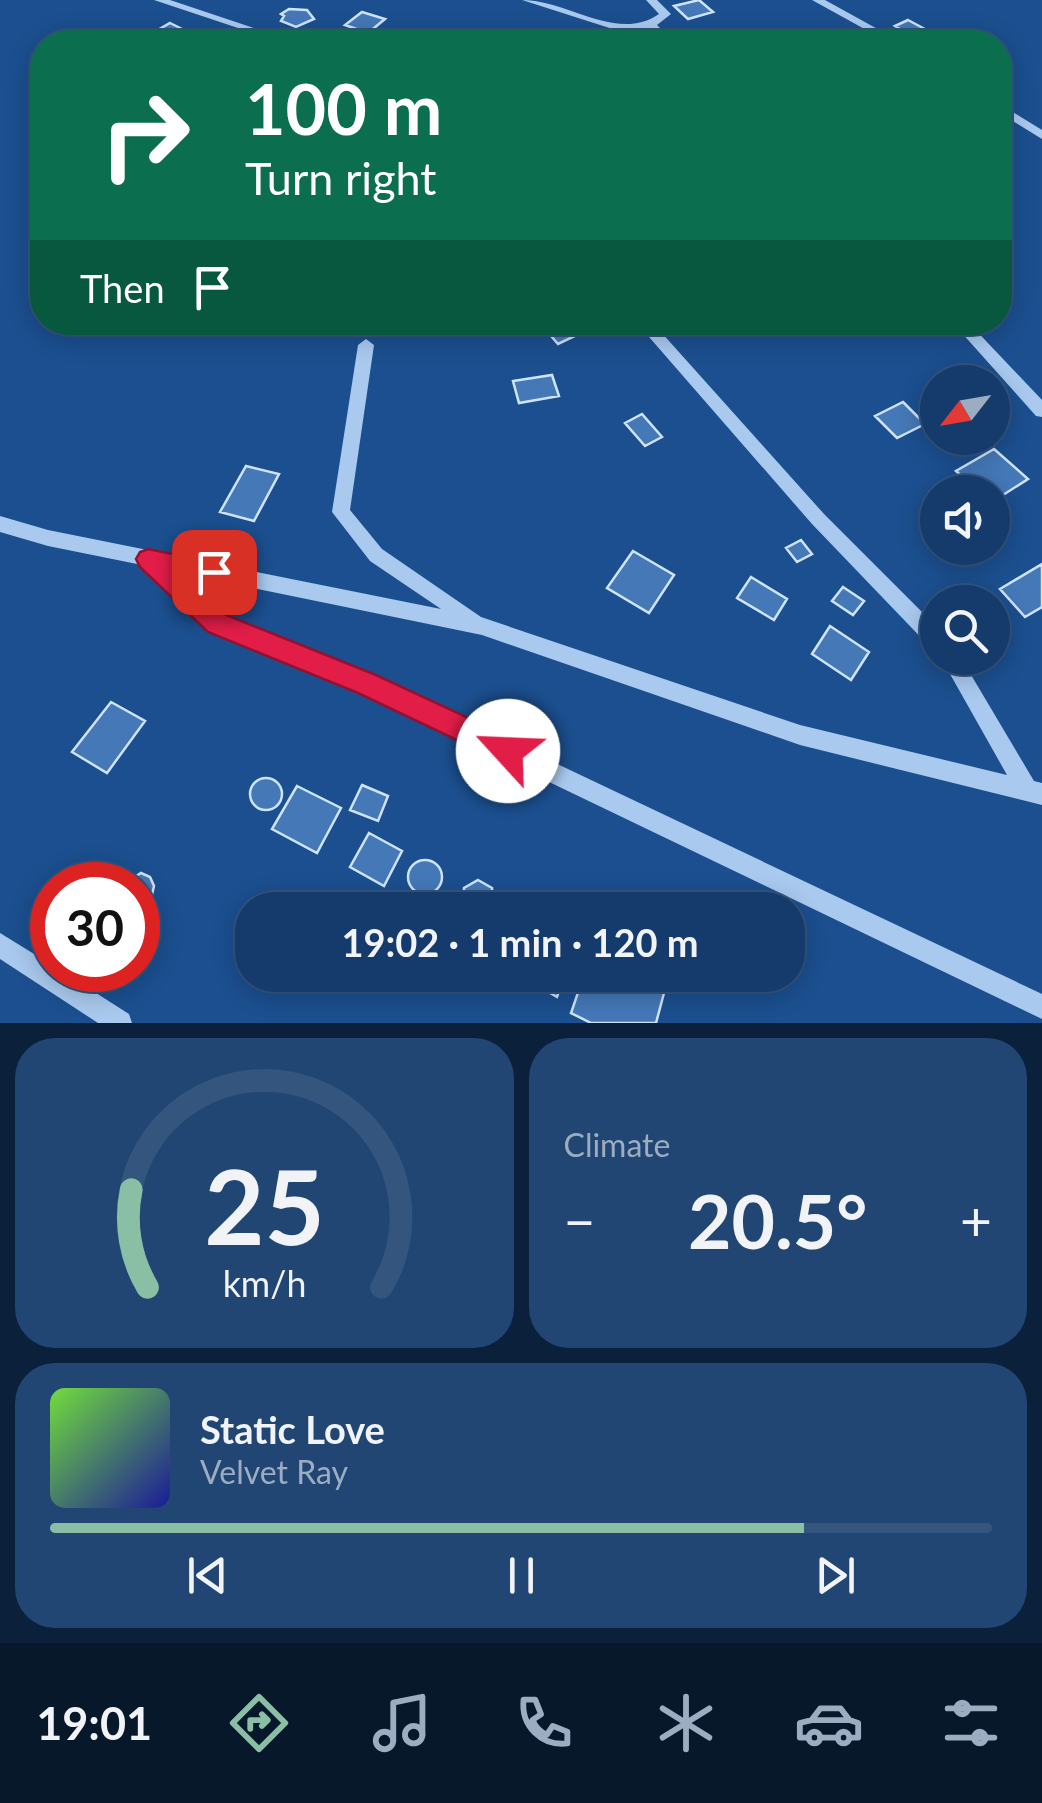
<!DOCTYPE html>
<html lang="en">
<head>
<meta charset="utf-8">
<style>
	:root { --surface:#143b6b; --page:#214673; --text:#f1f3f6; --muted:#9dadc1; --line:#33557e; --accent:#8abfa5 }
	body { margin:0; font-family:Lato,sans-serif; background:var(--page); color:var(--text); height:100vh; display:flex; flex-direction:column; font-size:38px; white-space:nowrap }
	* { box-sizing:border-box; margin:0 }
	p { font-size:32px; color:var(--muted) }
	.icon { flex:none; width:55px; height:55px; fill:none; stroke:currentColor; stroke-width:2; stroke-linecap:round; stroke-linejoin:round }
	.map { position:relative; height:1023px; overflow:hidden }
	.sheet { display:flex; flex-direction:column; gap:15px; padding:15px; background:#0b203b; flex:1 }
	.sheet>* { flex:none }
	.top-card { position:absolute; left:30px; top:30px; width:982px; height:305px; border-radius:40px; box-shadow:0 5px 25px #0003,0 0 0 2px var(--line); background:#0b6e4f; color:#fff; overflow:hidden }
	.needle { width:65px; rotate:239deg }
	.controls { position:absolute; left:920px; top:365px; display:grid; gap:20px }
	.controls a { display:grid; place-items:center; width:90px; height:90px; border-radius:50%; background:var(--surface); box-shadow:0 5px 25px #0003,0 0 0 2px var(--line); font-size:50px }
	.speed { position:absolute; left:30px; top:862px; display:flex; gap:20px; font-size:50px; font-weight:700; text-align:center }
	.speed>* { display:grid; place-content:center; width:130px; height:130px; border-radius:50%; background:var(--surface); box-shadow:0 5px 25px #0003,0 0 0 2px var(--line); line-height:1 }
	.speed .limit { border:15px solid #d22; background:#fff; color:#111 }
	.pin { position:absolute; display:grid; place-items:center; width:85px; height:85px; color:#fff; margin:-42px; border-radius:20px; box-shadow:0 5px 15px #0006 }
	.me { position:absolute; width:110px; margin:-55px; rotate:295deg; stroke-linejoin:round; filter:drop-shadow(0 0 8px #0008) }
	.turn { display:flex; align-items:center; gap:35px; height:210px; padding:0 50px; font-size:45px }
	.turn .icon { width:130px; height:130px; stroke-width:2.5 }
	.turn b { display:block; font-size:70px; line-height:85px }
	.then { display:flex; align-items:center; height:95px; padding:0 50px; background:#0003; gap:20px; font-size:38px }
	.big { font-size:75px; font-weight:700; line-height:1.1 }
	.sheet .card { flex:1; display:flex; flex-direction:column; justify-content:center; gap:15px; min-width:0; padding:0 35px; border-radius:40px; background:var(--page) }
	.sheet .dial { align-items:center; gap:0 }
	.dial svg { height:260px; overflow:visible; fill:none; stroke:var(--line); stroke-width:7; stroke-linecap:round; text-anchor:middle }
	.dial text { fill:var(--text); stroke:none }
	.song { display:flex; align-items:center; gap:30px }
	.cover { width:120px; height:120px; border-radius:15px; background:linear-gradient(135deg,hsl(100 70% 55%),hsl(240 70% 35%)) }
	.played { height:10px; border-radius:5px; background:linear-gradient(90deg,var(--accent) 80%,var(--line) 80%) }
	.keys { display:flex; justify-content:space-around; direction:ltr }
	.heat { display:flex; justify-content:space-between; align-items:center; font-size:55px; direction:ltr }
	.sheet .tiles { flex:1; display:grid; gap:15px; grid-template-columns:1fr 1fr }
	.card:last-child { grid-column:span 2 }
	.trip { position:absolute; left:235px; top:892px; width:570px; height:100px; border-radius:40px; background:var(--surface); box-shadow:0 5px 25px #0003,0 0 0 2px var(--line); font-weight:700; line-height:100px; text-align:center }
	.dock { display:flex; height:160px; justify-content:space-around; align-items:center; background:#08182b; color:var(--muted) }
	.dock .icon { width:70px; height:70px }
	.dock .active { color:var(--accent) }
	.dock b { font-size:45px; color:var(--text) }
	.map>svg:first-child { display:block }
	.building { fill:#4478b7; stroke:#cfe3fa; stroke-width:2.5 }
	.lines { fill:none; stroke-linecap:round; stroke-linejoin:round }
	.minor { fill:#a9c9ee; fill-rule:evenodd }
	.route { fill:#e11d48; stroke:#92132f; stroke-width:2.5 }
</style>
</head>
<body>
<div class="map">
<svg width="1042" height="1023" viewBox="0 0 1042 1023">
	<rect width="100%" height="100%" fill="#1b4f8f"/>
	<path class="building" d="M699,0L713,12L688,19L674,6Z
		M289,9L307,10L314,19L296,27L281,21L284,16L281,14Z
		M362,12L385,19L368,33L345,25Z
		M908,20L934,34L920,41L895,26Z
		M170,23L184,30L163,41L149,35Z
		M539,322H571L581,333L558,344Z
		M552,375L559,396L519,403L513,381Z
		M903,402L925,424L897,438L875,416Z
		M642,414L662,437L645,446L625,423Z
		M994,449L1028,479L992,502V492H979L956,471Z
		M246,466L279,474L254,521L220,512Z
		M801,540L812,554L797,562L786,548Z
		M633,551L674,575L649,613L607,588Z
		M1042,564V607L1025,617L1000,589Z
		M751,577L787,599L774,620L737,598Z
		M843,587L864,601L853,615L832,601Z
		M830,626L869,652L851,680L812,654Z
		M111,702L145,721L107,773L72,752Z
		M250 794a16 16 0 1 1 32 0a16 16 0 1 1-32 0Z
		M362,785L388,796L378,821L350,810Z
		M297,786L341,808L317,853L272,829Z
		M369,833L402,851L384,886L350,867Z
		M408 877a17 17 0 1 1 34 0a17 17 0 1 1-34 0Z
		M141,873L150,877L154,886L151,899L138,910V885H122Z
		M478,880L492,888L493,907L491,910H463L464,888Z
		M259,907L267,910H252L250,946L241,940L240,921L248,911Z
		M519,975H565L557,997Z
		M584,975H629L664,993L656,1023H591L571,1013Z"/>
	<g class="lines">
		<path class="minor" d="M154,0H170L296,42H280Z
			M522,0C568,0 617,43 659,14L646,0H657L671,14L657,25L674,42H662L648,29L622,32Z
			M812,0H825L901,42H888Z
			M1000,104L1042,130V139L1000,113Z
			M636,322H652L824,514L938,628V651L931,648L812,524Z
			M952,322H968L1042,400V417L1036,416Z
			M366,339L374,345L350,510L382,549L481,617L800,725L1007,775L941,658H961L1034,781L1042,783V805L800,745L482,635L175,572L224,617L374,677L1042,994V1019L360,691L210,629L142,565L48,546L0,532V516L48,530L441,609L370,561L332,512L358,345Z
			M0,933L52,965V970H60L129,1014L132,1023H98L0,959Z"/>
	</g>
	<path class="route" d="M148,549L222,564L225,572L222,579L214,582L183,577L226,615L376,675L518,741L522,751L518,760L508,764L499,760L358,693L208,632L140,567L136,559L140,552Z"/>
</svg>
<div class="controls">
<a><svg class="needle" viewBox="-14 -14 28 28"><path d="M0-13l5 13h-10z" fill="#e53935"/><path d="M0 13l5-13h-10z" fill="#9dadc1"/></svg></a>
<a><svg class="icon" aria-label="sound" viewBox="0 0 24 24"><path d="M4 9h4l5-4v14l-5-4H4zM17 9q2 3 0 6"/></svg></a>
<a><svg class="icon" aria-label="search" viewBox="0 0 24 24"><circle cx="10" cy="10" r="6"/><path d="M15 15l6 6"/></svg></a>
</div>
<div class="speed"><div class="limit">30</div></div>
<div class="pin" style="left:214px;top:572px;background:#d93025"><svg class="icon" aria-label="arrive" viewBox="0 0 24 24"><path d="M6 21V4h12l-3 4 3 4H6"/></svg></div>
<svg class="me" style="left:508px;top:751px" viewBox="-20 -20 40 40"><circle r="19" fill="#fff"/><path d="M0-13L10 11 0 6-10 11z" fill="#e11d48"/></svg>
<div class="trip">19:02 · 1 min · 120 m</div>
<div class="top-card">
<div class="turn"><svg class="icon" aria-label="right" viewBox="0 0 24 24"><path d="M7 20v-9h11M14 6l5 5-5 5"/></svg><div><b>100 m</b>Turn right</div></div>
<div class="then">Then<svg class="icon" aria-label="arrive" viewBox="0 0 24 24"><path d="M6 21V4h12l-3 4 3 4H6"/></svg></div>
</div>
</div>
<section class="sheet">
<div class="tiles">
<div class="card dial"><svg viewBox="0 0 100 80">
<path d="M14 69A42 42 0 1 1 86 69"/>
<path d="M14 69A42 42 0 0 1 9 39" stroke="#8abfa5"/>
<text x="50" y="56" font-size="32" font-weight="700">25</text>
<text x="50" y="72" font-size="11">km/h</text>
</svg></div>
<div class="card"><p>Climate</p>
<div class="heat"><a>−</a><b class="big">20.5°</b><a>+</a></div>
</div>
<div class="card">
<div class="song"><i class="cover"></i><div><b>Static Love</b><p>Velvet Ray</p></div></div>
<div class="played"></div>
<div class="keys"><svg class="icon" aria-label="previous" viewBox="0 0 24 24"><path d="M18 5L8 12l10 7zM5 5v14"/></svg><svg class="icon" aria-label="pause" viewBox="0 0 24 24"><path d="M8 5v14M16 5v14"/></svg><svg class="icon" aria-label="next" viewBox="0 0 24 24"><path d="M6 5l10 7-10 7zM19 5v14"/></svg></div>
</div>
</div>
</section>
<nav class="dock">
<b>19:01</b>
<svg class="icon active" aria-label="directions" viewBox="0 0 24 24"><path d="M12 3l9 9-9 9-9-9zM9 14v-3h6M13 9l2 2-2 2"/></svg>
<svg class="icon" aria-label="music" viewBox="0 0 24 24"><path d="M9 18V5l10-2v13"/><circle cx="6" cy="18" r="3"/><circle cx="16" cy="16" r="3"/></svg>
<svg class="icon" aria-label="phone" viewBox="0 0 24 24"><path d="M5 4h4l2 5-3 2q2 4 5 5l2-3 5 2v4C11 20 4 13 5 4z"/></svg>
<svg class="icon" aria-label="climate" viewBox="0 0 24 24"><path d="M12 3v18M4 7l16 10M4 17L20 7"/></svg>
<svg class="icon" aria-label="car" viewBox="0 0 24 24"><path d="M5 17H2v-5l4-1 3-4h7l3 4 3 1v5h-3M9 17h6M6 11h13"/><circle cx="7" cy="17" r="2"/><circle cx="17" cy="17" r="2"/></svg>
<svg class="icon" aria-label="filters" viewBox="0 0 24 24"><path d="M4 7h16M4 17h16"/><circle cx="9" cy="7" r="2"/><circle cx="15" cy="17" r="2"/></svg>
</nav>
</body>
</html>
